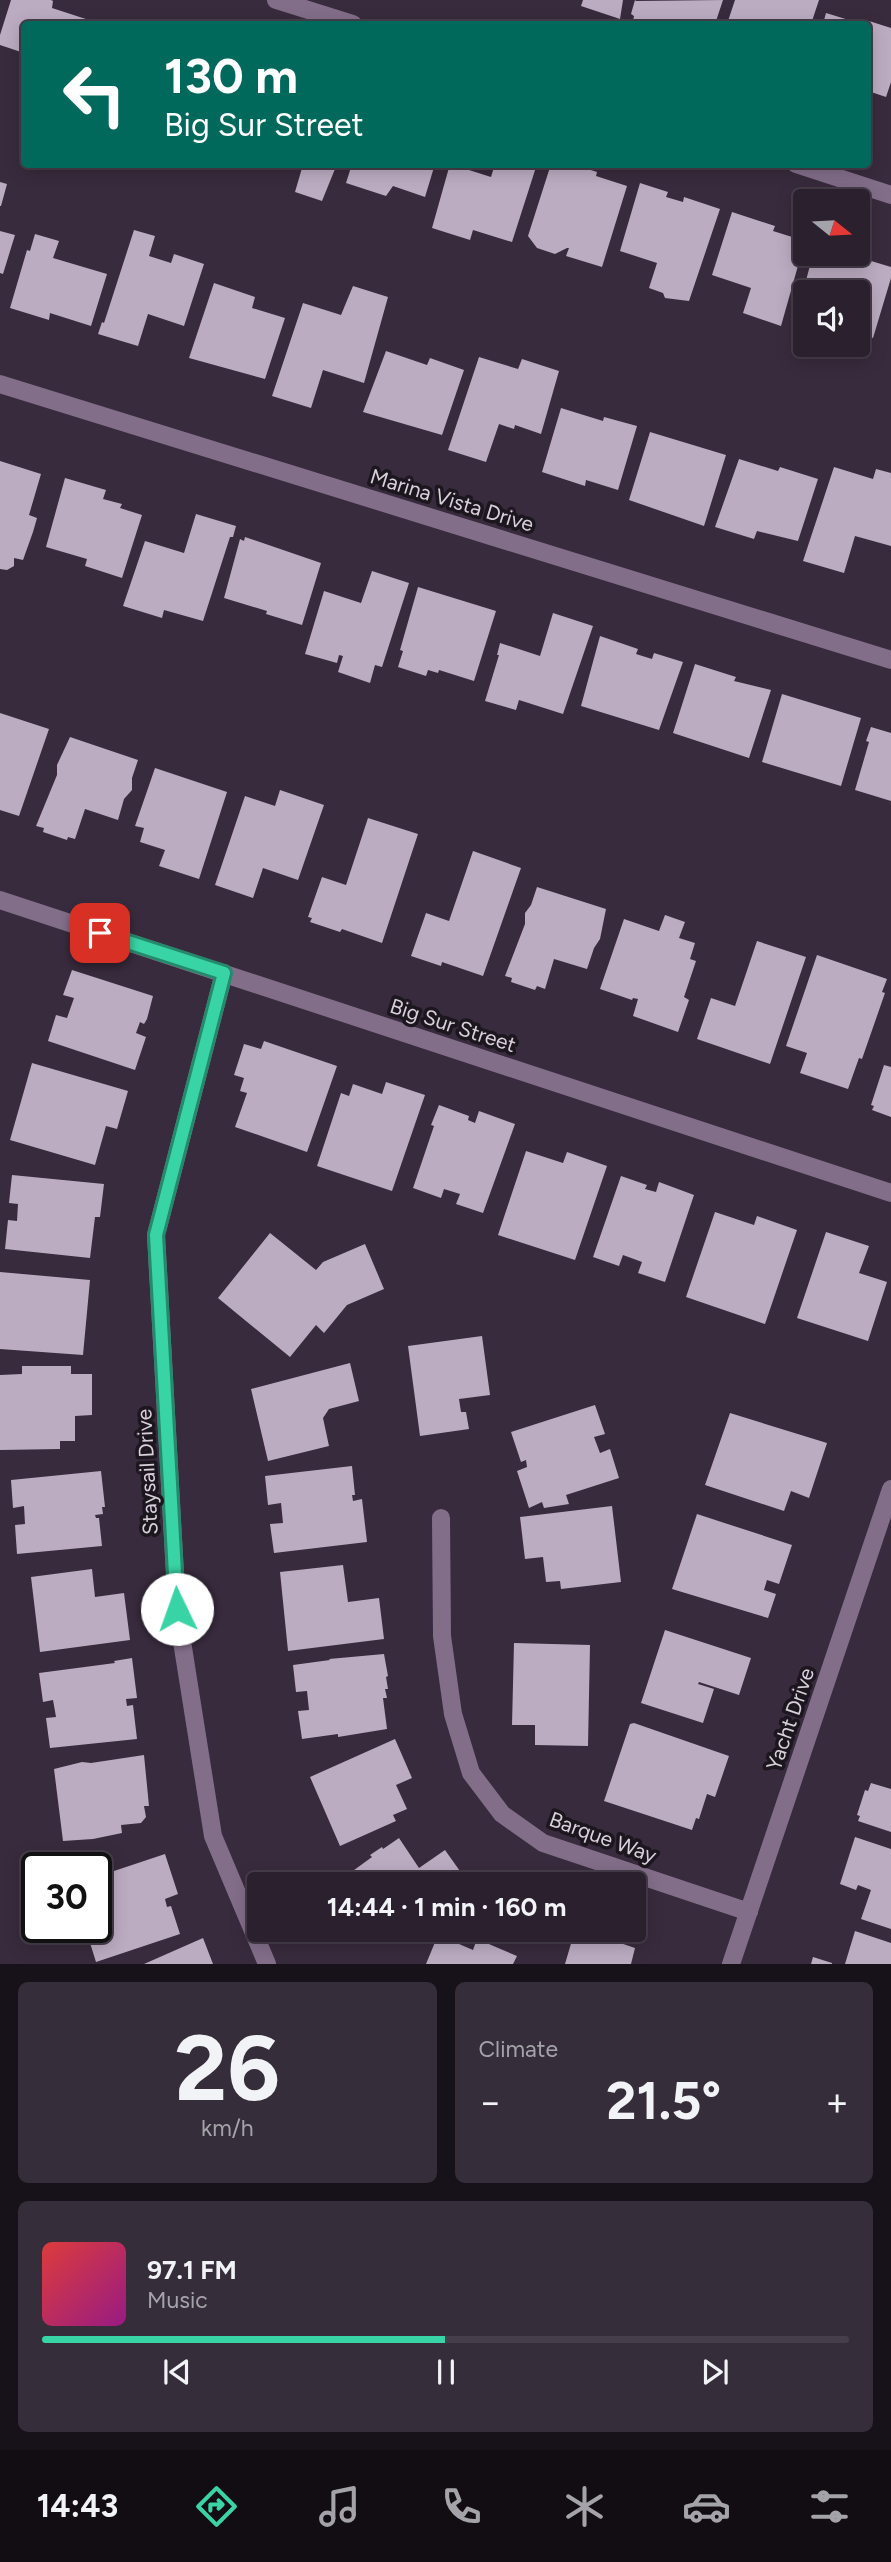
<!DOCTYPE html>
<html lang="en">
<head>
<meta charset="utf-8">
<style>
	:root { --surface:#2a202e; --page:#362d3a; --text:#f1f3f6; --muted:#a5a3aa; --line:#463e4a; --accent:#39d4a5 }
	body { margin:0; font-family:Figtree,sans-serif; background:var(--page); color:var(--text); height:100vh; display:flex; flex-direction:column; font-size:26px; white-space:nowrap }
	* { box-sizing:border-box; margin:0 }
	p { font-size:23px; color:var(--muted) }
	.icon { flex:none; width:38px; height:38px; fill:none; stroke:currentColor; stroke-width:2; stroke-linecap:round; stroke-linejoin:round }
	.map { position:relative; height:1964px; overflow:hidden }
	.drawer { display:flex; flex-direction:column; gap:18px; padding:18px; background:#171219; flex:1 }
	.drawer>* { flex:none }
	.banner { position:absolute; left:21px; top:21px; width:850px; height:147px; border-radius:7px; box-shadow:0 4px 18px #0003,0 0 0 2px var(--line); background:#00695c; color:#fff; overflow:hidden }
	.needle { width:46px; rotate:108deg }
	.fabs { position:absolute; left:793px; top:189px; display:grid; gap:14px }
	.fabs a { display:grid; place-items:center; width:77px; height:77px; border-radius:7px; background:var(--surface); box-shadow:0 4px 18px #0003,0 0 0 2px var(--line); font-size:35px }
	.speed { position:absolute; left:21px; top:1852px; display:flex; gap:14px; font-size:35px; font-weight:700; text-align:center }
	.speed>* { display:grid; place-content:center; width:91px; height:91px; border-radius:50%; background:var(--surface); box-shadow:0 4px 18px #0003,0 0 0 2px var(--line); line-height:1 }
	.speed .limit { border:4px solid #111; border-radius:10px; background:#fff; color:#111 }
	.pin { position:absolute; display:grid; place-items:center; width:60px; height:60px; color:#fff; margin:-30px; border-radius:14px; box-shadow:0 4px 10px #0006 }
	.me { position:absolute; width:77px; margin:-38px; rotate:357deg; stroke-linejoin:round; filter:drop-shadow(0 0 5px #0008) }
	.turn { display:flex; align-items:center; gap:24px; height:147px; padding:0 28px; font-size:32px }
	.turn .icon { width:91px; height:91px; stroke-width:2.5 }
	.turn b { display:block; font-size:49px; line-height:60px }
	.big { font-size:52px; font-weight:700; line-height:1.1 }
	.drawer .widget { flex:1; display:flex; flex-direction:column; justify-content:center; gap:10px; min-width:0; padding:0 24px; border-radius:10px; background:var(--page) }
	.drawer .dial { align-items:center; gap:0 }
	.dial b { font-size:91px; line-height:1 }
	.song { display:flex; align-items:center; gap:21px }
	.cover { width:84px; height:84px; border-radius:10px; background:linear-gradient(135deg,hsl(0 70% 55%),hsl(310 70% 35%)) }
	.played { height:7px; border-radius:4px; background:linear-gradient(90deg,var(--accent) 50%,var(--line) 50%) }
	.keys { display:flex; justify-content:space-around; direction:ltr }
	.heat { display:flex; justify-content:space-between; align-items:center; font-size:38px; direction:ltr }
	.drawer .tiles { flex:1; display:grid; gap:18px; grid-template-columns:1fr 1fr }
	.widget:last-child { grid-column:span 2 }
	.trip { position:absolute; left:247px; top:1872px; width:399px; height:70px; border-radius:7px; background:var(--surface); box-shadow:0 4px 18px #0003,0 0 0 2px var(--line); font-weight:700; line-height:70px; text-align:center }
	.tab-bar { display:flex; height:112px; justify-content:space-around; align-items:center; background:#110d12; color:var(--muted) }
	.tab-bar .icon { width:49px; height:49px }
	.tab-bar .selected { color:var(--accent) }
	.tab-bar b { font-size:32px; color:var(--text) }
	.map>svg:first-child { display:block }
	.building { fill:#bcacc2 }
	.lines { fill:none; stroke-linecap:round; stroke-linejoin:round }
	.minor { stroke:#836e8a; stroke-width:18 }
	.route-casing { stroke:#258a6b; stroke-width:18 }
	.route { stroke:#39d4a5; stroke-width:12 }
	.labels { text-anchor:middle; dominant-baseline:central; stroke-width:7; stroke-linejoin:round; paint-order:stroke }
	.street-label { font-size:21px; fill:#d9d0dc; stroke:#1c161e }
</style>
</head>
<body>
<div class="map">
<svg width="891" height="1964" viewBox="0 0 891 1964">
	<rect width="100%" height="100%" fill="#382b3d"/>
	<path class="building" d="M11,0H51L53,1L52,8L92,21L91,24H24V53L0,45V35Z
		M583,0H623L620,19L581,6Z
		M635,0L636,1L723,0L715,24H643L633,21L634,16L631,14Z
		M735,0H819L811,24H727Z
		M826,13L862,24H823Z
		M869,21L891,28V82L886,97L868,91Z
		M292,164H337L322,201L295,192L302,168Z
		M352,164H435L425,197L393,186L386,196L346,183Z
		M450,164L491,177L495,164H537L512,242L473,230L470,240L432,228Z
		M551,164H572L597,172L596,176L627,186L602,267L566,256L569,248H567L555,254L537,248L528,236Z
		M0,182L7,184L1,206H0Z
		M640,183L668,192L666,197L683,202L684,197L720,209L689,301L665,298L663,293L649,288L657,263L620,251Z
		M732,212L775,226L773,231L805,241L781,326L743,313L751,288L712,275Z
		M134,230L155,236L149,256L171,263L174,254L204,264L184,326L148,314L138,346L98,334L102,322L104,323Z
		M0,231L15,235L3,274L0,273Z
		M35,234L59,241L53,258L107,274L91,326L50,313L49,320L10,308L27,250L30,251Z
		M813,254H848L891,267V278L873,338L858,333V292H805V309L799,307Z
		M214,283L255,297L252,308L285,318L265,379L189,358Z
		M353,286L388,297L364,383L323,370L311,408L272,396L303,303L341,315Z
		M386,351L427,365L430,358L464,370L442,435L363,412Z
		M479,357L518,369L522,359L559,371L541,434L515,425L514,429L499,424L486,462L448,450Z
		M561,408L603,421L604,417L637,426L618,490L586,480L585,486L542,472Z
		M650,432L726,455L704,526L629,500Z
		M739,459L778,471L780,467L818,479L798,541L757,531L754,539L715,527Z
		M0,461L41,474L29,515L37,518L33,532L23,560L14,558V566L7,570L0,569Z
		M834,467L873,479L876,469L891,473V546L855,536L844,573L803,561Z
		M65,478L106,490L103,499L122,504L120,508L142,515L122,578L85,566L87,559L46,547Z
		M196,514L236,526L233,537H230L203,621L164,610L162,618L123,606L145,541L184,553Z
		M245,537L321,563L302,625L266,614L267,611L224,598L240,539L244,541Z
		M372,571L409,583L382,667L375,665L370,683L338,672L343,656L339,655L337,663L305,654L324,591L361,603Z
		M418,587L496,611L474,681L439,670L438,673L428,670L426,676L398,667L403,651L400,650Z
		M553,613L593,626L563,714L519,700L516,710L485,701L499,655H497L500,643L540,656Z
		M600,636L638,649L636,654L652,659L654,653L683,662L659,730L581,706Z
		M695,664L736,677L734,681L771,690L749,758L673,733Z
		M782,694L861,718L841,786L762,762Z
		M0,713L49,729L19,816L0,810Z
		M871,727L891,733V801L855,790L869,742L866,741Z
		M70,737L138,760L132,778V790L124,799L118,820L85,809L75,839L68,837L67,840L43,832L44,828L36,826L57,775V765Z
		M155,768L227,792L199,879L159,866L165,850L140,842L144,828L135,826Z
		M280,790L324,805L298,880L263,868L253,898L215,885L245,796L275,806Z
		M368,818L418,834L382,943L342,929L340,932L310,922L312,918L308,917L322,877L346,885Z
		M473,851L521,868L483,976L442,962L441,966L411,956L426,913L449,921Z
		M537,887L606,909L600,939L594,948L587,969L554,959L545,989L537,986L535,990L511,982L512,978L505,976L525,924V913L531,905Z
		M665,915L685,922L679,938L695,943L690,959L696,961L684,997L689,1000L678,1032L633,1016L638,999L633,998L632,1000L600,989L624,919L659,931Z
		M757,941L806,957L770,1064L697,1039L711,998L735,1006Z
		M817,955L887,979L882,992L885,993L862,1059L859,1058L848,1089L800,1073L807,1053L786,1046Z
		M72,970L153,996L147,1019L144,1024L140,1022L136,1033L146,1037L135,1070L48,1041L56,1015L67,1018L74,998L63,995Z
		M264,1041L337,1066L307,1152L235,1127L247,1093L240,1091L244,1078L234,1075L244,1044L261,1049Z
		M32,1063L128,1091L117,1129L106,1126L95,1165L10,1140Z
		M884,1065L891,1067V1117L872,1110L874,1106L871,1105Z
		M386,1082L425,1095L392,1191L317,1166L341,1093L349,1096L353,1084L382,1094Z
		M439,1105L469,1116L468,1120L475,1123L479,1111L515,1124L483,1213L456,1204L460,1194L444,1189L441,1198L413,1188L434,1126L431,1125Z
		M526,1151L563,1163L567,1152L607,1166L575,1260L498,1235Z
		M12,1175L104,1184L100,1217H95L90,1258L5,1249L8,1220L17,1221L18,1204L9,1203Z
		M621,1176L647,1185L645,1189L656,1192L659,1182L694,1195L665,1282L638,1273L642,1262L623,1255L619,1266L593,1257Z
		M715,1212L754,1225L757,1216L797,1230L765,1324L686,1297Z
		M826,1232L869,1246L859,1273L887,1282L868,1341L797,1318Z
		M270,1233L316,1270L323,1262L365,1244L384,1289L347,1305L324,1333L316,1325L290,1357L218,1298Z
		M0,1272L90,1280L83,1355L0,1349Z
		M482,1336L490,1395L459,1399L461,1412H466L469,1429L420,1436L408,1346Z
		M350,1363L359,1401L329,1409L323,1418L329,1446L268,1461L251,1389Z
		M22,1366H71V1374H92V1415L75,1416V1441H60V1449L0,1450V1375L22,1374Z
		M595,1405L605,1434L594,1437L600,1453L610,1449L619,1478L566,1495L569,1504L544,1508L542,1502L529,1508L517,1471L527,1467L526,1460L521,1462L511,1432Z
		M730,1413L827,1443L809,1498L791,1491L784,1511L705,1485Z
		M352,1466L355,1495H352L353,1501L362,1499L367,1542L274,1553L270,1524L283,1523L281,1503L268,1505L265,1476Z
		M101,1471L105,1507H102L103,1514L95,1515L96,1518H99L102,1546L17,1554L15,1525L25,1524L24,1506L13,1508L11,1480Z
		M612,1506L621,1582L561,1589L560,1581L546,1582L543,1557L525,1559L520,1517Z
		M697,1514L792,1545L779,1584L767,1580L764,1590L776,1594L768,1618L672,1589Z
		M343,1565L348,1602L379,1598L384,1639L288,1651L280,1572Z
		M92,1569L95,1597L124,1593L130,1640L40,1652L31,1577Z
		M665,1630L751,1658L739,1695L699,1682L698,1684L714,1689L703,1723L641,1703Z
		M514,1643L590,1645L588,1746L535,1745V1725H512Z
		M384,1654L388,1676L386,1677L388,1689H385L387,1698H383L387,1729L338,1737V1734L302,1739L298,1711L309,1710L307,1691L296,1692L293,1665L330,1660L329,1659Z
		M132,1658L137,1698L126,1699L127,1706L133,1705L137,1739L50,1748L46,1718L56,1717L53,1700L43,1702L39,1673L115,1663L114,1661Z
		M634,1723L729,1756L715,1797L707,1794L699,1819L696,1818L692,1830L604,1801L630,1724Z
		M395,1739L412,1778L396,1785L407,1809L393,1815L396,1821L340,1846L310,1777Z
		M144,1755L149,1806H144L146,1817L141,1823L121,1825L122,1833L93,1839L63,1841L54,1769L82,1762L91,1763Z
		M871,1783L891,1789V1832L858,1821L860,1816L857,1815L865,1790L868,1791Z
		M855,1837L891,1849V1929L861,1919L871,1890L858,1885L856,1890L840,1884Z
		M399,1838L419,1868L445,1850L467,1881L462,1885H358L350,1873L372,1857L370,1855L382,1847L383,1849Z
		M165,1854L178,1894L165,1899L167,1907L171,1906L180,1934L96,1962L85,1927H96V1877Z
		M575,1930H582L635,1948L631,1964H565Z
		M855,1931L891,1943V1964H845Z
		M438,1935L473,1950L477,1939L517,1956L513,1964H426Z
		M203,1938L213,1964H144Z
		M813,1957L832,1963V1964H811Z"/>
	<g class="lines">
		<path class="minor" d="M276,0L353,24
			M796,164L891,195
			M0,384L891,660
			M0,900L891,1193
			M224,973L156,1235L177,1610L213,1836L267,1964
			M441,1518L442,1636L453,1714L471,1773L502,1814L543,1843L749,1912
			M731,1964L891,1489"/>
	</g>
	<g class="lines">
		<defs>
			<path id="route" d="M100,933L224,973L156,1235L177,1609"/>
		</defs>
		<use href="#route" class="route-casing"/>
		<use href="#route" class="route"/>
	</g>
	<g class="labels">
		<g class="street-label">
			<text transform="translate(452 500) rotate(17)">Marina Vista Drive</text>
			<text transform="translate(453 1025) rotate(18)">Big Sur Street</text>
			<text transform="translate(147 1472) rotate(-93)">Staysail Drive</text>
			<text transform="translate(790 1719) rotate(-71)">Yacht Drive</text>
			<text transform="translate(603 1837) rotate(20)">Barque Way</text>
		</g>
	</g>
</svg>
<div class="fabs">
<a><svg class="needle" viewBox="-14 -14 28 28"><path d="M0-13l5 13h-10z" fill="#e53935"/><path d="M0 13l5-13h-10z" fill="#a5a3aa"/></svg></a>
<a><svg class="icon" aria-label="sound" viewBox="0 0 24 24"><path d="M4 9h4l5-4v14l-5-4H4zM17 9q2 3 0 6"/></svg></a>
</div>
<div class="speed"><div class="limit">30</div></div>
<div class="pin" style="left:100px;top:933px;background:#d93025"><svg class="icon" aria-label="arrive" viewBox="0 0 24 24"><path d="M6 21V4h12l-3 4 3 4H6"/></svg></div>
<svg class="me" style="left:177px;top:1609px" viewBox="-20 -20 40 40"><circle r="19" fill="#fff"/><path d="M0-13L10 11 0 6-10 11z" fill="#39d4a5"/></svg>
<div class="trip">14:44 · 1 min · 160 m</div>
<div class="banner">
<div class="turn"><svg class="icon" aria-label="left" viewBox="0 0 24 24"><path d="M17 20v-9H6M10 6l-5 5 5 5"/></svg><div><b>130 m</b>Big Sur Street</div></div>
</div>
</div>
<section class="drawer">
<div class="tiles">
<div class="widget dial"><b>26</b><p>km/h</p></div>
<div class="widget"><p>Climate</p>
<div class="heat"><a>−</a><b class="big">21.5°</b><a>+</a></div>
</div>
<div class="widget">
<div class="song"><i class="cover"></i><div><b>97.1 FM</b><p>Music</p></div></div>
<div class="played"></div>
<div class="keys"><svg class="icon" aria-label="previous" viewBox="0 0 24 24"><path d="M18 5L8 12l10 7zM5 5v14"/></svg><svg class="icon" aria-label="pause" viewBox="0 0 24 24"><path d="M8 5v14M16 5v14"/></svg><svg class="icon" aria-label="next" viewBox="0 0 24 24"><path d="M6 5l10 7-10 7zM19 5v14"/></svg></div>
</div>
</div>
</section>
<nav class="tab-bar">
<b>14:43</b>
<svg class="icon selected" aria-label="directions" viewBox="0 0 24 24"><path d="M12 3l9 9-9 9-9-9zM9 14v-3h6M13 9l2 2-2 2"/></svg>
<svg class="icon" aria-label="music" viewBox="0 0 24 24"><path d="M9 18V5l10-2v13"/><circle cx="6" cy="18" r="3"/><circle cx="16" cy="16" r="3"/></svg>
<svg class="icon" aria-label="phone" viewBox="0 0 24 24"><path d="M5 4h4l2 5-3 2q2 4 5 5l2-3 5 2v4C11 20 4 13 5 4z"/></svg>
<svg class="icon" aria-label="climate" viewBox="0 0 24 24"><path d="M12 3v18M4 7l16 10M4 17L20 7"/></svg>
<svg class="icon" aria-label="car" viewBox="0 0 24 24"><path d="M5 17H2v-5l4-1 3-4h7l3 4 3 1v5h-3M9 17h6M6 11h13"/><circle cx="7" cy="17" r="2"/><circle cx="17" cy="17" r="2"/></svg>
<svg class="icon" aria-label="filters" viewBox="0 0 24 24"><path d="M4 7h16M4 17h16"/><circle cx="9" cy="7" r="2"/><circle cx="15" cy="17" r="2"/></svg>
</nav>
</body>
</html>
